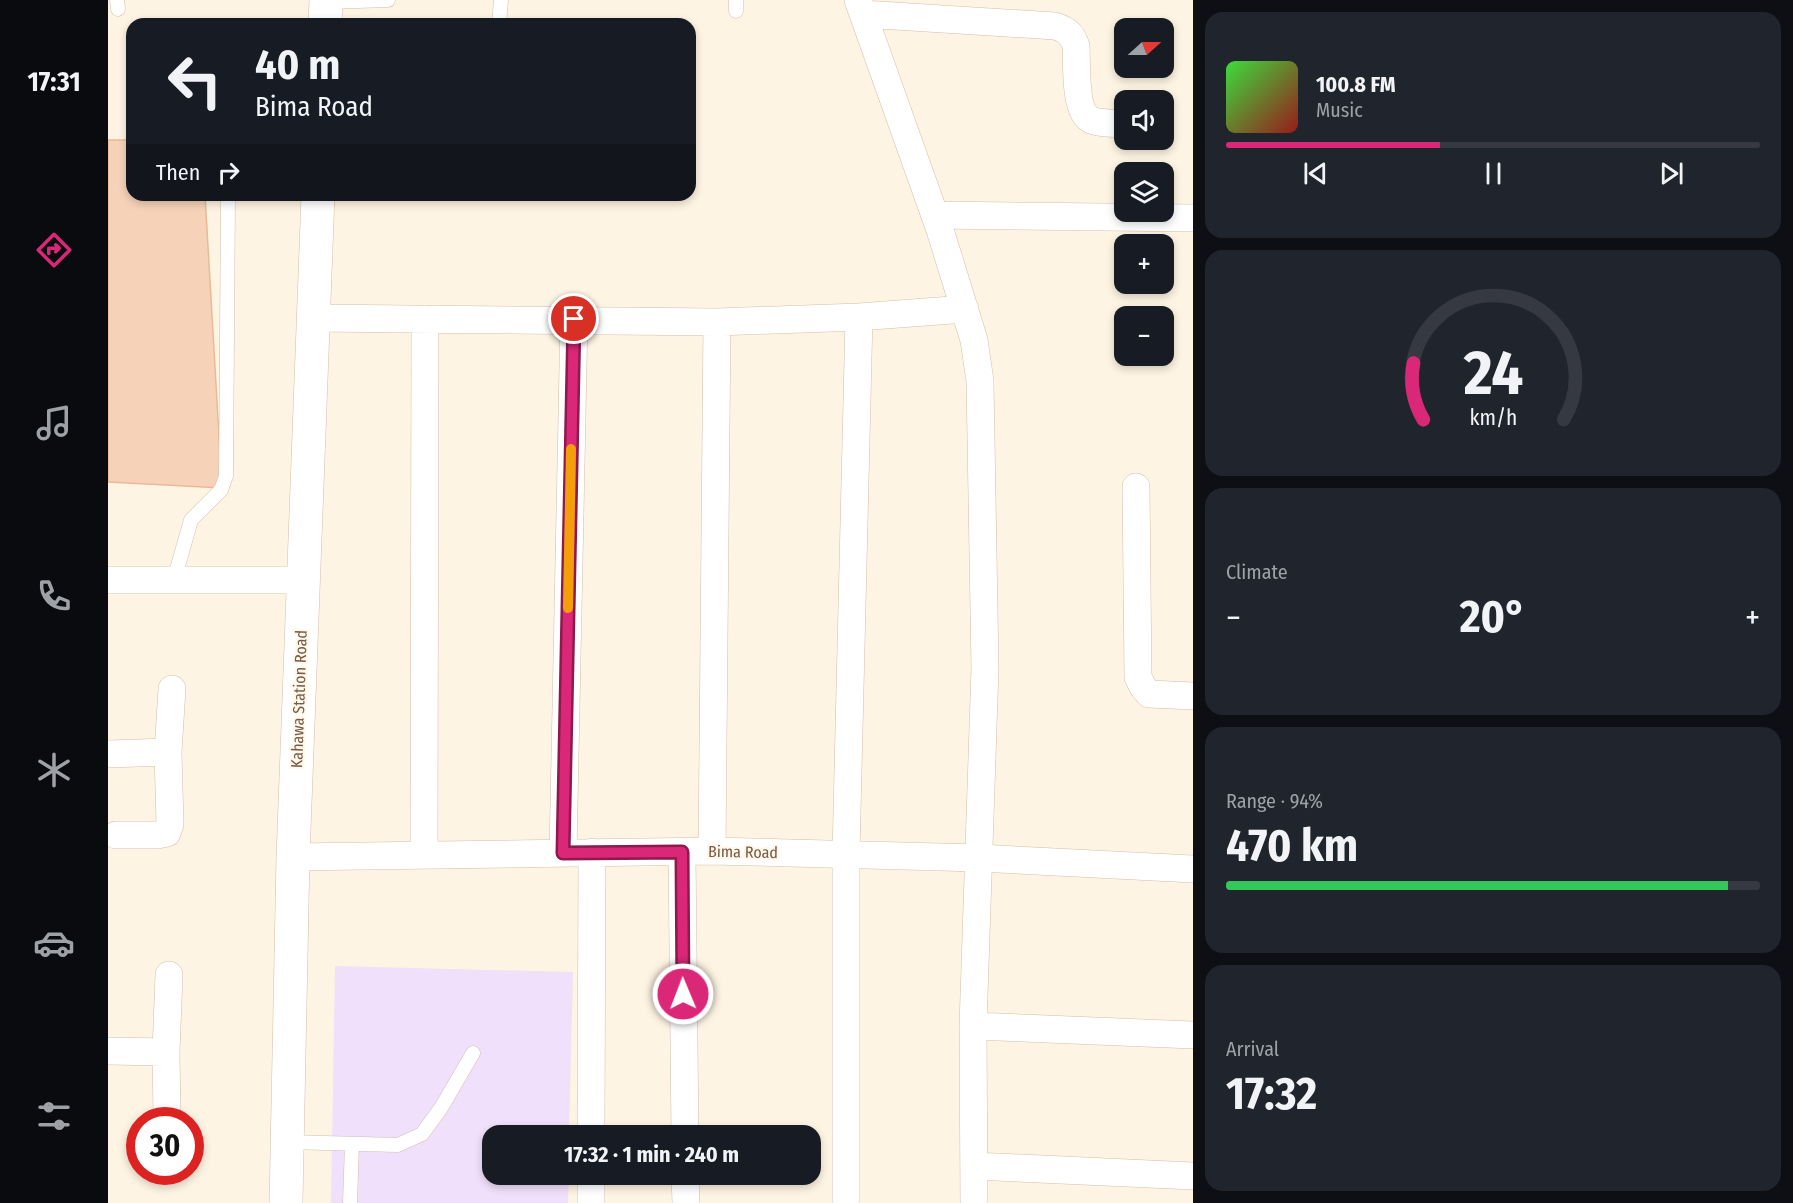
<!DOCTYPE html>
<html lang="en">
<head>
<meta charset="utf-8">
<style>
	:root { --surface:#171b24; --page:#20242c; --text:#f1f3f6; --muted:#9ea1a6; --line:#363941; --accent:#db2777 }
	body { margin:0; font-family:"Fira Sans Condensed",sans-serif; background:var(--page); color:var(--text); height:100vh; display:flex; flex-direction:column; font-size:22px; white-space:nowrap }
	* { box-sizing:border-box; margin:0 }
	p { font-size:20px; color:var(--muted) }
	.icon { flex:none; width:33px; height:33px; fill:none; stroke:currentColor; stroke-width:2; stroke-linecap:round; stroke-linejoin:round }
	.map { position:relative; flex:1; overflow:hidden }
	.details { display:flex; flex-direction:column; gap:12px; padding:12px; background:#0d0f14; width:600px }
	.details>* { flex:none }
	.guide { position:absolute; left:18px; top:18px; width:570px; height:183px; border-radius:18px; box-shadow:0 3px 9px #0003; background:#171b24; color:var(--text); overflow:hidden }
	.needle { width:39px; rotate:69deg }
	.tools { position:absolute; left:1006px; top:18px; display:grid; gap:12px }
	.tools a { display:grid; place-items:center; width:60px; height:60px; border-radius:12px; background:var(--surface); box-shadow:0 3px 9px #0003; font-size:30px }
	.speed { position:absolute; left:18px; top:1107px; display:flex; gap:12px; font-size:30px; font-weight:700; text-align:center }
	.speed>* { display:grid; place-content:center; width:78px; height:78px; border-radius:50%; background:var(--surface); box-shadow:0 3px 9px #0003; line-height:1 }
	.speed .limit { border:9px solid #d22; background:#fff; color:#111 }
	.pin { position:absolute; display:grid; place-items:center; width:51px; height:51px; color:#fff; margin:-26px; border:3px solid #fff; border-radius:50%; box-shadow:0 2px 6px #0007 }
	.me { position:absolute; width:66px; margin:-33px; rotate:359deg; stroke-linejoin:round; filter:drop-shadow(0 0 4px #0008) }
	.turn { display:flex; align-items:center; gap:21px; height:126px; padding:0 30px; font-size:27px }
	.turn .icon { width:78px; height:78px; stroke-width:2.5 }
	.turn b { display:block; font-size:42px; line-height:51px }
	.then { display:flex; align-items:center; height:57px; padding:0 30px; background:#0003; gap:12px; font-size:22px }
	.big { font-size:45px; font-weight:700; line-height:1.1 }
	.details .card { flex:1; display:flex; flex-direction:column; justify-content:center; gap:9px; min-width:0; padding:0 21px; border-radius:18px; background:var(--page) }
	.details .dial { align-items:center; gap:0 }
	.dial svg { height:156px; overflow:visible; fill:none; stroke:var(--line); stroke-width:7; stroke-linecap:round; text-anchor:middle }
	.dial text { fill:var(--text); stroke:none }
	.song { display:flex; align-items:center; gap:18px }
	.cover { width:72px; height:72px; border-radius:9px; background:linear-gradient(135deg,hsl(120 70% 55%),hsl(0 70% 35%)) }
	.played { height:6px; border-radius:3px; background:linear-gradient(90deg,var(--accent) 40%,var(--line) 40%) }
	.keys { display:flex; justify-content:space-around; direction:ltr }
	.heat { display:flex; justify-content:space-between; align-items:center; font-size:33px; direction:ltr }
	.charge { height:9px; border-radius:4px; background:linear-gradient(90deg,#34c759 94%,var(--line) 0) }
	.trip { position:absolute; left:374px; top:1125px; width:339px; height:60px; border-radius:18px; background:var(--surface); box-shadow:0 3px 9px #0003; font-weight:700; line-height:60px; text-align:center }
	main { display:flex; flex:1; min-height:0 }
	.menu { display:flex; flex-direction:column; width:108px; justify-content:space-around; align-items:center; background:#090b0e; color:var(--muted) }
	.menu .icon { width:42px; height:42px }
	.menu .active { color:var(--accent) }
	.menu b { font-size:27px; color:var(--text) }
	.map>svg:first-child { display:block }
	.education { fill:#f1e0fb }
	.building { fill:#f6d3b8; stroke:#eab997; stroke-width:1.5 }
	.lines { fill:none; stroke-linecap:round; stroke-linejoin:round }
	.service-casing { stroke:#d3beab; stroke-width:15 }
	.minor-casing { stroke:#d3beab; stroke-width:28 }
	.tertiary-casing { stroke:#d3beab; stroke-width:34 }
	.service { stroke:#fff; stroke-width:14 }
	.minor { stroke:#fff; stroke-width:27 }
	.tertiary { stroke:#fff; stroke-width:33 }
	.route-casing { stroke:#8e194d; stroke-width:15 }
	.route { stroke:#db2777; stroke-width:10 }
	.slow { stroke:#f59e0b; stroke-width:10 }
	.labels { text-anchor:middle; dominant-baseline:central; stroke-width:4.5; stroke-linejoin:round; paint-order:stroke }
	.street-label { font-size:16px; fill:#795a46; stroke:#fff8eb }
</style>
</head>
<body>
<main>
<nav class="menu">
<b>17:31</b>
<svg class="icon active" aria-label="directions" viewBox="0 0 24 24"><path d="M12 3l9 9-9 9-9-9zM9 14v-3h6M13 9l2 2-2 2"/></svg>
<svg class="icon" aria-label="music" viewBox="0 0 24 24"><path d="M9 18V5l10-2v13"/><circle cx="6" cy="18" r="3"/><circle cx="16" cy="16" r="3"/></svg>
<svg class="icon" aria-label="phone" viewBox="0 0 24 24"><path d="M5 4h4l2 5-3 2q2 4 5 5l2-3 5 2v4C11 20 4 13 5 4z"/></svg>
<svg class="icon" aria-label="climate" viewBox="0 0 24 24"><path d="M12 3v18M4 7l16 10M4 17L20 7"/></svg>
<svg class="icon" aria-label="car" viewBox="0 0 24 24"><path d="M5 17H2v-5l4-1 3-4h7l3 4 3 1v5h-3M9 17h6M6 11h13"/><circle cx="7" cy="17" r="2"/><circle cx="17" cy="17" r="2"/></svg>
<svg class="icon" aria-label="filters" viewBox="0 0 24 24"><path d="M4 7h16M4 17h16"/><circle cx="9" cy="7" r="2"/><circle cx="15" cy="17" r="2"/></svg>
</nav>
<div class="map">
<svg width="1085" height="1203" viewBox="0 0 1085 1203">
	<rect width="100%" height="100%" fill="#fef4e3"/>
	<path class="education" d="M227,966L465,972L461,1135L384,1136V1174L461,1175L460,1203H223Z"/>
	<path class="building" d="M0,140H24V195H97L114,488L0,482Z"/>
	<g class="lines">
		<defs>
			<path id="service" d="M9,0L10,9
				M628,0V11
				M218,2L280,0
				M391,24L393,0
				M66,580L83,520L113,490L118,476L120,195
				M180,1142L290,1145L314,1134L333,1108L365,1053
				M242,1203L244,1144"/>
			<path id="minor" d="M750,0L832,230L866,340L872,381L877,668L865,1026L866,1203
				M755,14L947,26C959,30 964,34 968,46C969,63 966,112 983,120C992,124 1007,123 1017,124
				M827,215L1085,218
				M204,318L609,322L751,317
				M1028,487L1030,677L1035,687L1041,694L1085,696
				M0,580H195
				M0,754L60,752
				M8,835H49L59,833L62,824L60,752L64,689
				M604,851L609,322
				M455,853L466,319
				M574,853L577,1136
				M316,854L317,319
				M185,857L604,851L870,858L1085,869
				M865,1026L1085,1035
				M0,1051L58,1052
				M59,1115L58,1052L61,975
				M483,1136L484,852
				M867,1166L1085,1176
				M577,1174L578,1203
				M483,1203V1174
				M738,1203V854L751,317L857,309"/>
			<path id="tertiary" d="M217,24L218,0
				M178,1203L185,857L210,195"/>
		</defs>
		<use href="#service" class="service-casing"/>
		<use href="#minor" class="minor-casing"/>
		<use href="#tertiary" class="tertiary-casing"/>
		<use href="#service" class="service"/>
		<use href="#minor" class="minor"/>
		<use href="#tertiary" class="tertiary"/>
	</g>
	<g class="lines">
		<defs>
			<path id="route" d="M466,319L455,853L574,852L575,994"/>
		</defs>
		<use href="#route" class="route-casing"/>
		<use href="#route" class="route"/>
		<path class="slow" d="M460,608L463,449"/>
	</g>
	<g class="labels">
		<g class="street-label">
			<text transform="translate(191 699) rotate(-88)">Kahawa Station Road</text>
			<text transform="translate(635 852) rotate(1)">Bima Road</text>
		</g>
	</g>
</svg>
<div class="tools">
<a><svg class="needle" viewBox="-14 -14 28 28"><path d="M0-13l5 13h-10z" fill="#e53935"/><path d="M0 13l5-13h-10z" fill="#9ea1a6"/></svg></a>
<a><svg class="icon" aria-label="sound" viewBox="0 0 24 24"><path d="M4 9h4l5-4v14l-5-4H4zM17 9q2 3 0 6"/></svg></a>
<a><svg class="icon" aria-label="layers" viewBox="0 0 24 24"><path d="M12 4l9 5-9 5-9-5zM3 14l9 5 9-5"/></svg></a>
<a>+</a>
<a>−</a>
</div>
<div class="speed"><div class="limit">30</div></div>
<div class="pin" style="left:466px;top:319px;background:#d93025"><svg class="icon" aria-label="arrive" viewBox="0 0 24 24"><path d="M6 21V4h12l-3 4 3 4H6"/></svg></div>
<svg class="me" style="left:575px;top:994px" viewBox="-20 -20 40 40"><circle r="17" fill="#db2777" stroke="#fff" stroke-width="3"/><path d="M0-11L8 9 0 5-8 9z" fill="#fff"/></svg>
<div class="trip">17:32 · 1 min · 240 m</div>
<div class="guide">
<div class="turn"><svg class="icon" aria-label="left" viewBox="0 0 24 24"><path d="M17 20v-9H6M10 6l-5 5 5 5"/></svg><div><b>40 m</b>Bima Road</div></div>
<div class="then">Then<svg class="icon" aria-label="right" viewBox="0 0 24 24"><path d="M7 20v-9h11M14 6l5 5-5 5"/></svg></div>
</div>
</div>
<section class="details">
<div class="card">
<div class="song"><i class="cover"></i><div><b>100.8 FM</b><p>Music</p></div></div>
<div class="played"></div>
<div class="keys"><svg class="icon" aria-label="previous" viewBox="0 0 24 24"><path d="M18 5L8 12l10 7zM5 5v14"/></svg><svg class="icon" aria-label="pause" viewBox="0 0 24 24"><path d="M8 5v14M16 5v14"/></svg><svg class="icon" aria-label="next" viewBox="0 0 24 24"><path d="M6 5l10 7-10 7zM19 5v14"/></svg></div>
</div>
<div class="card dial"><svg viewBox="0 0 100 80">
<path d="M14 69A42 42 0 1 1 86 69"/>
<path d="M14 69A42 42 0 0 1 9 40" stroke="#db2777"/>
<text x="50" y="56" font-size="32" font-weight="700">24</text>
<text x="50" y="72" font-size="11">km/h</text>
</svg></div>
<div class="card"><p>Climate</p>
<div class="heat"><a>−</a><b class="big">20°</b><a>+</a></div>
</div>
<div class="card"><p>Range · 94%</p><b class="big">470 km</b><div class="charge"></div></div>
<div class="card"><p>Arrival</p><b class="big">17:32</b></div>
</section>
</main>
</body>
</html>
